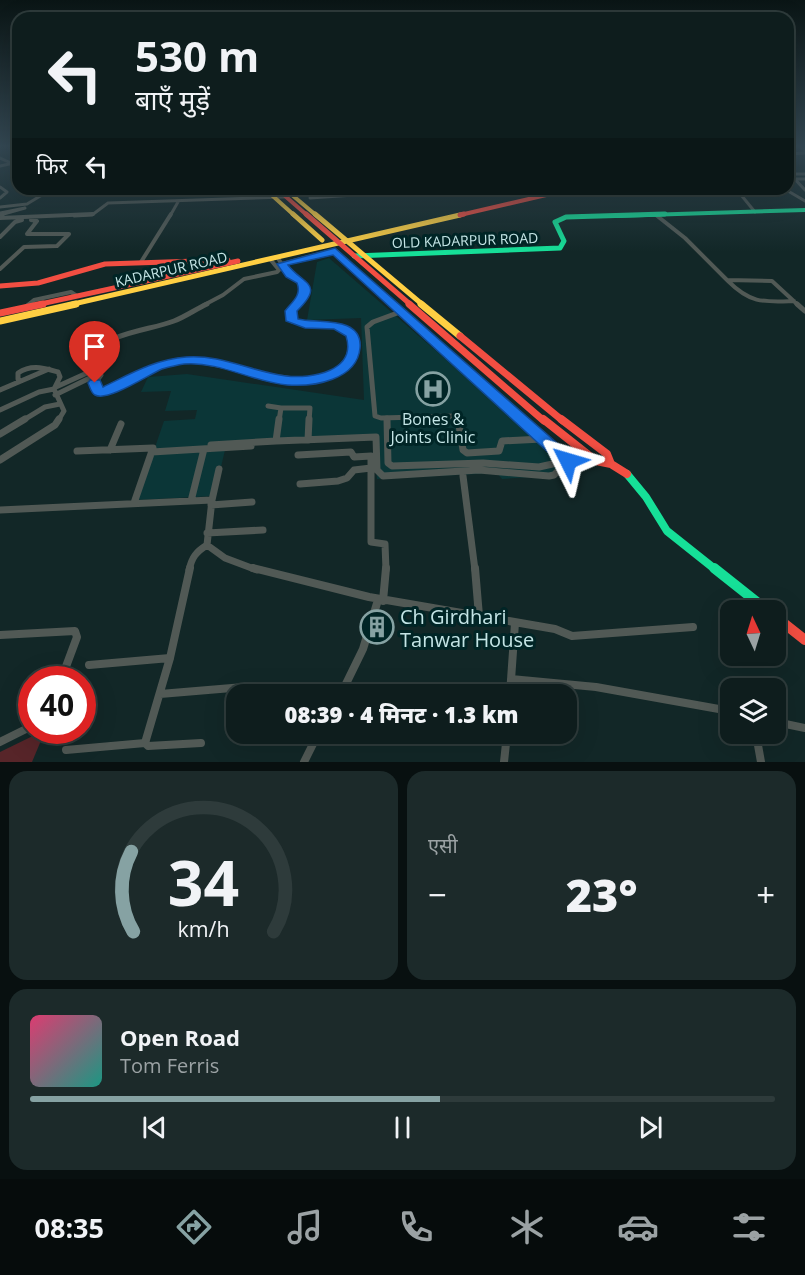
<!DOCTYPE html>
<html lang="hi">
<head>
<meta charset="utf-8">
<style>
	:root { --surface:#0e1d1d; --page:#1c2a2a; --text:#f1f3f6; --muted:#9ba2a4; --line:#2e3b3b; --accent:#86a2a3 }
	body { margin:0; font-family:"Open Sans","Noto Sans Devanagari",sans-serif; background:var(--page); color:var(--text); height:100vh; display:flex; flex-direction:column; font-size:22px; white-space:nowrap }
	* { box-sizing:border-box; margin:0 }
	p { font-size:20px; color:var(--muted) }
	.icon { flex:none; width:33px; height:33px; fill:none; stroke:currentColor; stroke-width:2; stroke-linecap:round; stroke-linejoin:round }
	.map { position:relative; height:762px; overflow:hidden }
	.drawer { display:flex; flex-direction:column; gap:9px; padding:9px; background:#081010; flex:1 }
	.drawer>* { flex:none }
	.hud { position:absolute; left:12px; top:12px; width:782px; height:183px; border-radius:18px; box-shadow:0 6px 24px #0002,0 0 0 2px var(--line); background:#0e1d1d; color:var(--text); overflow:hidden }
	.needle { width:39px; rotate:356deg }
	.controls { position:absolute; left:720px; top:600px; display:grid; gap:12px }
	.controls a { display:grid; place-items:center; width:66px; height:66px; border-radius:12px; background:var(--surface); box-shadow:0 6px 24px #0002,0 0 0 2px var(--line); font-size:30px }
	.speed { position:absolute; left:18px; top:666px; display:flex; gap:12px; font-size:30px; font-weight:700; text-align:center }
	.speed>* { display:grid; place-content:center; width:78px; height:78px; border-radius:50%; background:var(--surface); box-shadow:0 6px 24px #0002,0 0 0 2px var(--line); line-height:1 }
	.speed .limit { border:9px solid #d22; background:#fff; color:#111 }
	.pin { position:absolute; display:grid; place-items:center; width:51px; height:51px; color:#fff; margin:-62px -26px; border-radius:50% 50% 50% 0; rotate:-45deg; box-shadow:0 0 6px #0007 }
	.pin .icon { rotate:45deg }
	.me { position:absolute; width:66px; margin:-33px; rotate:310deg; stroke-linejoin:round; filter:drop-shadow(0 0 4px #0008) }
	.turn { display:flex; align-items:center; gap:21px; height:126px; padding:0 24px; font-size:27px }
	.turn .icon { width:78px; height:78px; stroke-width:2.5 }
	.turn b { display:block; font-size:42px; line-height:51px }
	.then { display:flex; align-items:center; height:57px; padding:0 24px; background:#0003; gap:12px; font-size:22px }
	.big { font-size:45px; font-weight:800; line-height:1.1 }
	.drawer .card { flex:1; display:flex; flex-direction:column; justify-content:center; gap:9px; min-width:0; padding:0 21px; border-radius:18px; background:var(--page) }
	.drawer .dial { align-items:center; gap:0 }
	.dial svg { height:156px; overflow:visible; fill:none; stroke:var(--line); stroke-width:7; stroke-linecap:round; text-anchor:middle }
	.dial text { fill:var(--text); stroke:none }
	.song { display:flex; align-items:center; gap:18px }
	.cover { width:72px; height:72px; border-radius:9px; background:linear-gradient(135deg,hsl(340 70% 55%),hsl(170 70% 35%)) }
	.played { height:6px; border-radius:3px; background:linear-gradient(90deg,var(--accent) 55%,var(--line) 55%) }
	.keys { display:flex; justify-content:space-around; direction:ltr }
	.heat { display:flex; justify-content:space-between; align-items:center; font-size:33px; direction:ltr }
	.drawer .tiles { flex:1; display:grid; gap:9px; grid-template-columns:1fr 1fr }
	.card:last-child { grid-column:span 2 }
	.trip { position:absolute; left:226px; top:684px; width:351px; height:60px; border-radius:18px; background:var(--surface); box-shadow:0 6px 24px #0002,0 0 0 2px var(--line); font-weight:800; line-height:60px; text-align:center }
	.menu { display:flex; height:96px; justify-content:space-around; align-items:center; background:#060c0c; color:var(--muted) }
	.menu .icon { width:42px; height:42px }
	.menu .selected { color:var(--accent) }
	.menu b { font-size:27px; color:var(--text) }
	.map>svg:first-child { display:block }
	.built { fill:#0b3637 }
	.green { fill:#572529 }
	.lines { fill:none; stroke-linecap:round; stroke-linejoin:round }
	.street-far4 { stroke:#515955; stroke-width:3 }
	.street-far3 { stroke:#515955; stroke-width:4 }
	.street-far2 { stroke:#515955; stroke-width:5 }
	.street-far1 { stroke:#515955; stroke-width:7 }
	.street { stroke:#515955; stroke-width:8 }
	.fast-far3 { stroke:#16e098; stroke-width:4 }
	.fast-far2 { stroke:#16e098; stroke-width:5 }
	.fast-far1 { stroke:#16e098; stroke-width:8 }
	.fast { stroke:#16e098; stroke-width:10 }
	.slow-far3 { stroke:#ffcf43; stroke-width:4 }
	.slow-far2 { stroke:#ffcf43; stroke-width:5 }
	.slow-far1 { stroke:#ffcf43; stroke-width:7 }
	.slow { stroke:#ffcf43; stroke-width:8 }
	.jam-far4 { stroke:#f24e42; stroke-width:4 }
	.jam-far3 { stroke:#f24e42; stroke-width:5 }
	.jam-far2 { stroke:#f24e42; stroke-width:7 }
	.jam-far1 { stroke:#f24e42; stroke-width:8 }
	.jam { stroke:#f24e42; stroke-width:10 }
	.wall { fill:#31494d }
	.shaded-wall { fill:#1e3437 }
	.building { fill:#415a5d; stroke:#556f72; stroke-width:1.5 }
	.route { fill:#1a73e8; stroke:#114b97; stroke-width:1.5 }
	.labels { text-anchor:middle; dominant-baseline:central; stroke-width:6; stroke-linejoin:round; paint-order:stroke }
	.far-street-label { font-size:14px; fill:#c4e5e6; stroke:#002526 }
	.poi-label { font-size:16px; fill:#c4e5e6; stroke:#002526 }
	.near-poi-label { font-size:20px; fill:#c4e5e6; stroke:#002526; text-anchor:start }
</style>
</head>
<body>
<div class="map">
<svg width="805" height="762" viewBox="0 0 805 762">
	<rect width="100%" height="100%" fill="#122727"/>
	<path class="built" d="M329,258L578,474L502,479L497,473L377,479L373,436L226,446L214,496L137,500L164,421L195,419L197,410L165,411L171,391L141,392L148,377L187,374L364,400L361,318L307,320L317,262Z"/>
	<path class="green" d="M43,731H45L32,762H0V752Z"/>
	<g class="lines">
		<path class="street-far4" d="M798,146L805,150
			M788,154L805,153
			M18,157L9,164L18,163
			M0,158L11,163
			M0,166L9,164
			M790,174L805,190
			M790,174H805
			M793,179H805
			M0,187L7,192L0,198
			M737,190L788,191L805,201
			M737,190L755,212
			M310,198L354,195L359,193V189
			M0,207L27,204L42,195L74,189
			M0,213L25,208L0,215
			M74,216L92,215L108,203L285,197
			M170,216L178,202"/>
		<path class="street-far3" d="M0,215L3,214
			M656,215L685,238L727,280L772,281L798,305
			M0,218L93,214
			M0,237L15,222L22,220
			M277,257C281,262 284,270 289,274C302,284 312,288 296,305
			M141,262L171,214
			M282,264L331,251
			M0,269L24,247L57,246L69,234H27L37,221L31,220
			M728,281C751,304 764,302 794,301
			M28,305L34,300L71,292L77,296
			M204,305L223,295L244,279L277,272L279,270L270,259"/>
		<path class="street-far2" d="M207,304C196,309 185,317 174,321C148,331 106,332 90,358L101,375L95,383L101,392C130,386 152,364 182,361C221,358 329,405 352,360C356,352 355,342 351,334L337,327L292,321L291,311L298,304
			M797,304L805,311
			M26,307L30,304
			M400,312L373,322L367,327L375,416L381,418L454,416L458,421
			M18,379V373C32,364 43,368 58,372L60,377L54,389
			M56,387L98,368
			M0,390L49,369
			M55,395L100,373
			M268,406L281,408L279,421
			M281,408H310L309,421
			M0,410L39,392L54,389L64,411L58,421
			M387,418V421
			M22,421L45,407L60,404"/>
		<path class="street-far1" d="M279,419L276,441L376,437L377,470L383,476L479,470L549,476L554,475L568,461
			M387,419L388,463L392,466L483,463L539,467L566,461
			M458,419L463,450L467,453L499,451L502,441L542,439
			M0,434L25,419
			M308,440L309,419
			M211,445L276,441
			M110,450L121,424
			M77,451L153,448L134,503
			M152,452L251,446
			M298,455L351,452L354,457L371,456V542L385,544L386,570
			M0,460L55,425L59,419
			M219,469L212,500L207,545L225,558L257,570
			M463,476L475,570
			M300,484L338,481L347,478L354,470L371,468
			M191,501L204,449
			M211,505L252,502
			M0,510L212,500
			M207,533L263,530
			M189,570C192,557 196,552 207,545"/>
		<path class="street" d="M190,568L170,658L145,743L148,746L201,743
			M253,568L369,597L555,629L572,636L693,627
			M475,568L479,616
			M383,601L386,568
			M0,635L75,631L77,637L61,680
			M89,665L170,658
			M511,679L596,687L730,711
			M343,690L358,694
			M160,694L256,686
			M341,694L363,649L378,600
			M510,694L515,623
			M776,722L805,728
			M756,734L761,762
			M0,742L32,726
			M66,750L145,743
			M304,762L318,734
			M504,762L507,734"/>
		<path class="fast-far3" d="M614,216L805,210"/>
		<path class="fast-far2" d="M354,256L560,248L564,241L555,222L566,217L665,214"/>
		<path class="fast-far1" d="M627,474L646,497L667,531L716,570"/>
		<path class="fast" d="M714,568L767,610"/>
		<path class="slow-far3" d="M265,189L295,216
			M285,189L317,216
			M457,216L460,215"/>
		<path class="slow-far2" d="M293,214L322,240
			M315,214L423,305
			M335,251L395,305
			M69,305L460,215"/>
		<path class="slow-far1" d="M393,304L523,421
			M421,304L460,336
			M0,321L76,304"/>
		<path class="slow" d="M522,419L568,461L585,453"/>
		<path class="jam-far4" d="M277,189L308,216
			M460,215L572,189"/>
		<path class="jam-far3" d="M306,214L411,305
			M460,215L464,214
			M0,286L38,283L105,264L228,260
			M36,305L238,261"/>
		<path class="jam-far2" d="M409,304L544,421
			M0,313L43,304
			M460,336L563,421"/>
		<path class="jam-far1" d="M543,419L596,461L611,464L627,474
			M561,419L607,454L611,464"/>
		<path class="jam" d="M776,617L805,640"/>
	</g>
	<path class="wall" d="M383,615V621L380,634L375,633L374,627Z"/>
	<path class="shaded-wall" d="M383,615V621L380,634L379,628Z"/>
	<path class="building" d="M378,614L383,615L379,628L374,627Z"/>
	<linearGradient id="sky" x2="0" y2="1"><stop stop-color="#0a1515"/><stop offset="0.58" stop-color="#334752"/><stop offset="1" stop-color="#334752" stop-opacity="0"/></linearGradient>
	<rect width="805" height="252" fill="url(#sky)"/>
	<path class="route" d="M335,248L573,457L576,461L573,465H562L333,255L288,265C302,284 326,283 297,311L298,319C317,324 363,315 360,348C357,380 314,387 287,385C253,382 219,361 184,364C177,365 169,367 162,369C148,375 108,402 95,395C91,393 90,387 88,383L90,380H100L103,387C130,374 156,359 186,357C220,354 253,372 286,376C312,379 357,371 346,336L334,329L305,328L286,321L285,311C292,302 302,295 297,283L286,277L277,264Z"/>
	<defs>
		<symbol id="hospital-ring" viewBox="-11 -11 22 22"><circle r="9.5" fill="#002526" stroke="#86a2a3" stroke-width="1.5"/><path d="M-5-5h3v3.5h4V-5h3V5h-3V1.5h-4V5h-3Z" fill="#86a2a3"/></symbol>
		<symbol id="building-ring" viewBox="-11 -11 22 22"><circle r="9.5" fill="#002526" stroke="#86a2a3" stroke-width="1.5"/><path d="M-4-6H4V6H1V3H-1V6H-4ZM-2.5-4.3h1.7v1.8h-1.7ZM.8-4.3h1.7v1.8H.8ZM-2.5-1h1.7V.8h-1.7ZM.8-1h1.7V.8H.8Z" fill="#86a2a3"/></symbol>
	</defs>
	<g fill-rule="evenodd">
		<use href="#hospital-ring" x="414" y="370" width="38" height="38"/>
		<use href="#building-ring" x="358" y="608" width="38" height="38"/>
	</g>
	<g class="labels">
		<g class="far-street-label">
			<text transform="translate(465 240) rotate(-2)">OLD KADARPUR ROAD</text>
			<text transform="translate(171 269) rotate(-13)">KADARPUR ROAD</text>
		</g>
		<g class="poi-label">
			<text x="433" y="419">Bones &amp;<tspan x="433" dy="18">Joints Clinic</tspan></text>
		</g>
		<g class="near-poi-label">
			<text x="400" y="616">Ch Girdhari<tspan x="400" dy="23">Tanwar House</tspan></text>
		</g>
	</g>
</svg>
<div class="controls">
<a><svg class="needle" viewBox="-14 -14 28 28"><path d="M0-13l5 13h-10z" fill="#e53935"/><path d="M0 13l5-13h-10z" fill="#9ba2a4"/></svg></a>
<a><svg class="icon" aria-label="layers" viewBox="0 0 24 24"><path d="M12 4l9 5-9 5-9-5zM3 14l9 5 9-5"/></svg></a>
</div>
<div class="speed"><div class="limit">40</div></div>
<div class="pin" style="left:95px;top:383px;background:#d93025"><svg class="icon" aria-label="arrive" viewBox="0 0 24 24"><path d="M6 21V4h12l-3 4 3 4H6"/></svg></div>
<svg class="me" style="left:568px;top:461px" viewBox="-20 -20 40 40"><path d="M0-17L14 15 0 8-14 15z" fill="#1a73e8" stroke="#fff" stroke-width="4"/></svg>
<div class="trip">08:39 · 4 मिनट · 1.3 km</div>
<div class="hud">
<div class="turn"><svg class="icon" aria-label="left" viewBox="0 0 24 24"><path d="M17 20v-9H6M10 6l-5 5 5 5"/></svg><div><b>530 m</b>बाएँ मुड़ें</div></div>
<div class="then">फिर<svg class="icon" aria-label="left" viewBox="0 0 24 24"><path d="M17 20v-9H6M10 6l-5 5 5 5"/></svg></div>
</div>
</div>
<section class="drawer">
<div class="tiles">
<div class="card dial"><svg viewBox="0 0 100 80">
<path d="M14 69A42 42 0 1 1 86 69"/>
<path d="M14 69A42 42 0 0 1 13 28" stroke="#86a2a3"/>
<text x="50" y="56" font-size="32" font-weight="700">34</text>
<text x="50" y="72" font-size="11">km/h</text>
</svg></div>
<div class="card"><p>एसी</p>
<div class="heat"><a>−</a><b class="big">23°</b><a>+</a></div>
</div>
<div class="card">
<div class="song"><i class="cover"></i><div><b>Open Road</b><p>Tom Ferris</p></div></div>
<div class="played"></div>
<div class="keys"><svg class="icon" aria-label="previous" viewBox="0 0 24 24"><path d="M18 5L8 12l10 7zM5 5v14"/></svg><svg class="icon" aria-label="pause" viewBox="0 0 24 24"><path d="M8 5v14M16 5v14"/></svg><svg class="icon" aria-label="next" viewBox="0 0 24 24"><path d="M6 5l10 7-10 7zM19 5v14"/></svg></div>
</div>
</div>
</section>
<nav class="menu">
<b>08:35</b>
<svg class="icon selected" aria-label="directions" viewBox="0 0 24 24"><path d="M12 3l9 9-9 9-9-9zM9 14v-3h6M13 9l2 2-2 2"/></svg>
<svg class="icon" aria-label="music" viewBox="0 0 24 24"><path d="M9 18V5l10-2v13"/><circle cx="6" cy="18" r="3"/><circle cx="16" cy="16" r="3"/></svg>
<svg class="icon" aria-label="phone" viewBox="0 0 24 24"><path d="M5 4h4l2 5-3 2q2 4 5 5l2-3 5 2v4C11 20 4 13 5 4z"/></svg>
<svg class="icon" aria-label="climate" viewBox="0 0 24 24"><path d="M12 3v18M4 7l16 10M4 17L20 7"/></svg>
<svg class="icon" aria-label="car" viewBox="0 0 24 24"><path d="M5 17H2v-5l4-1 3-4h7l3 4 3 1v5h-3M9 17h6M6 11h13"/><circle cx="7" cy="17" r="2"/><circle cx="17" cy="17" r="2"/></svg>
<svg class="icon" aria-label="filters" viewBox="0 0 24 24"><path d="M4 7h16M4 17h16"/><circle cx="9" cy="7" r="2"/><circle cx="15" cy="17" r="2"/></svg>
</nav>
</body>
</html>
